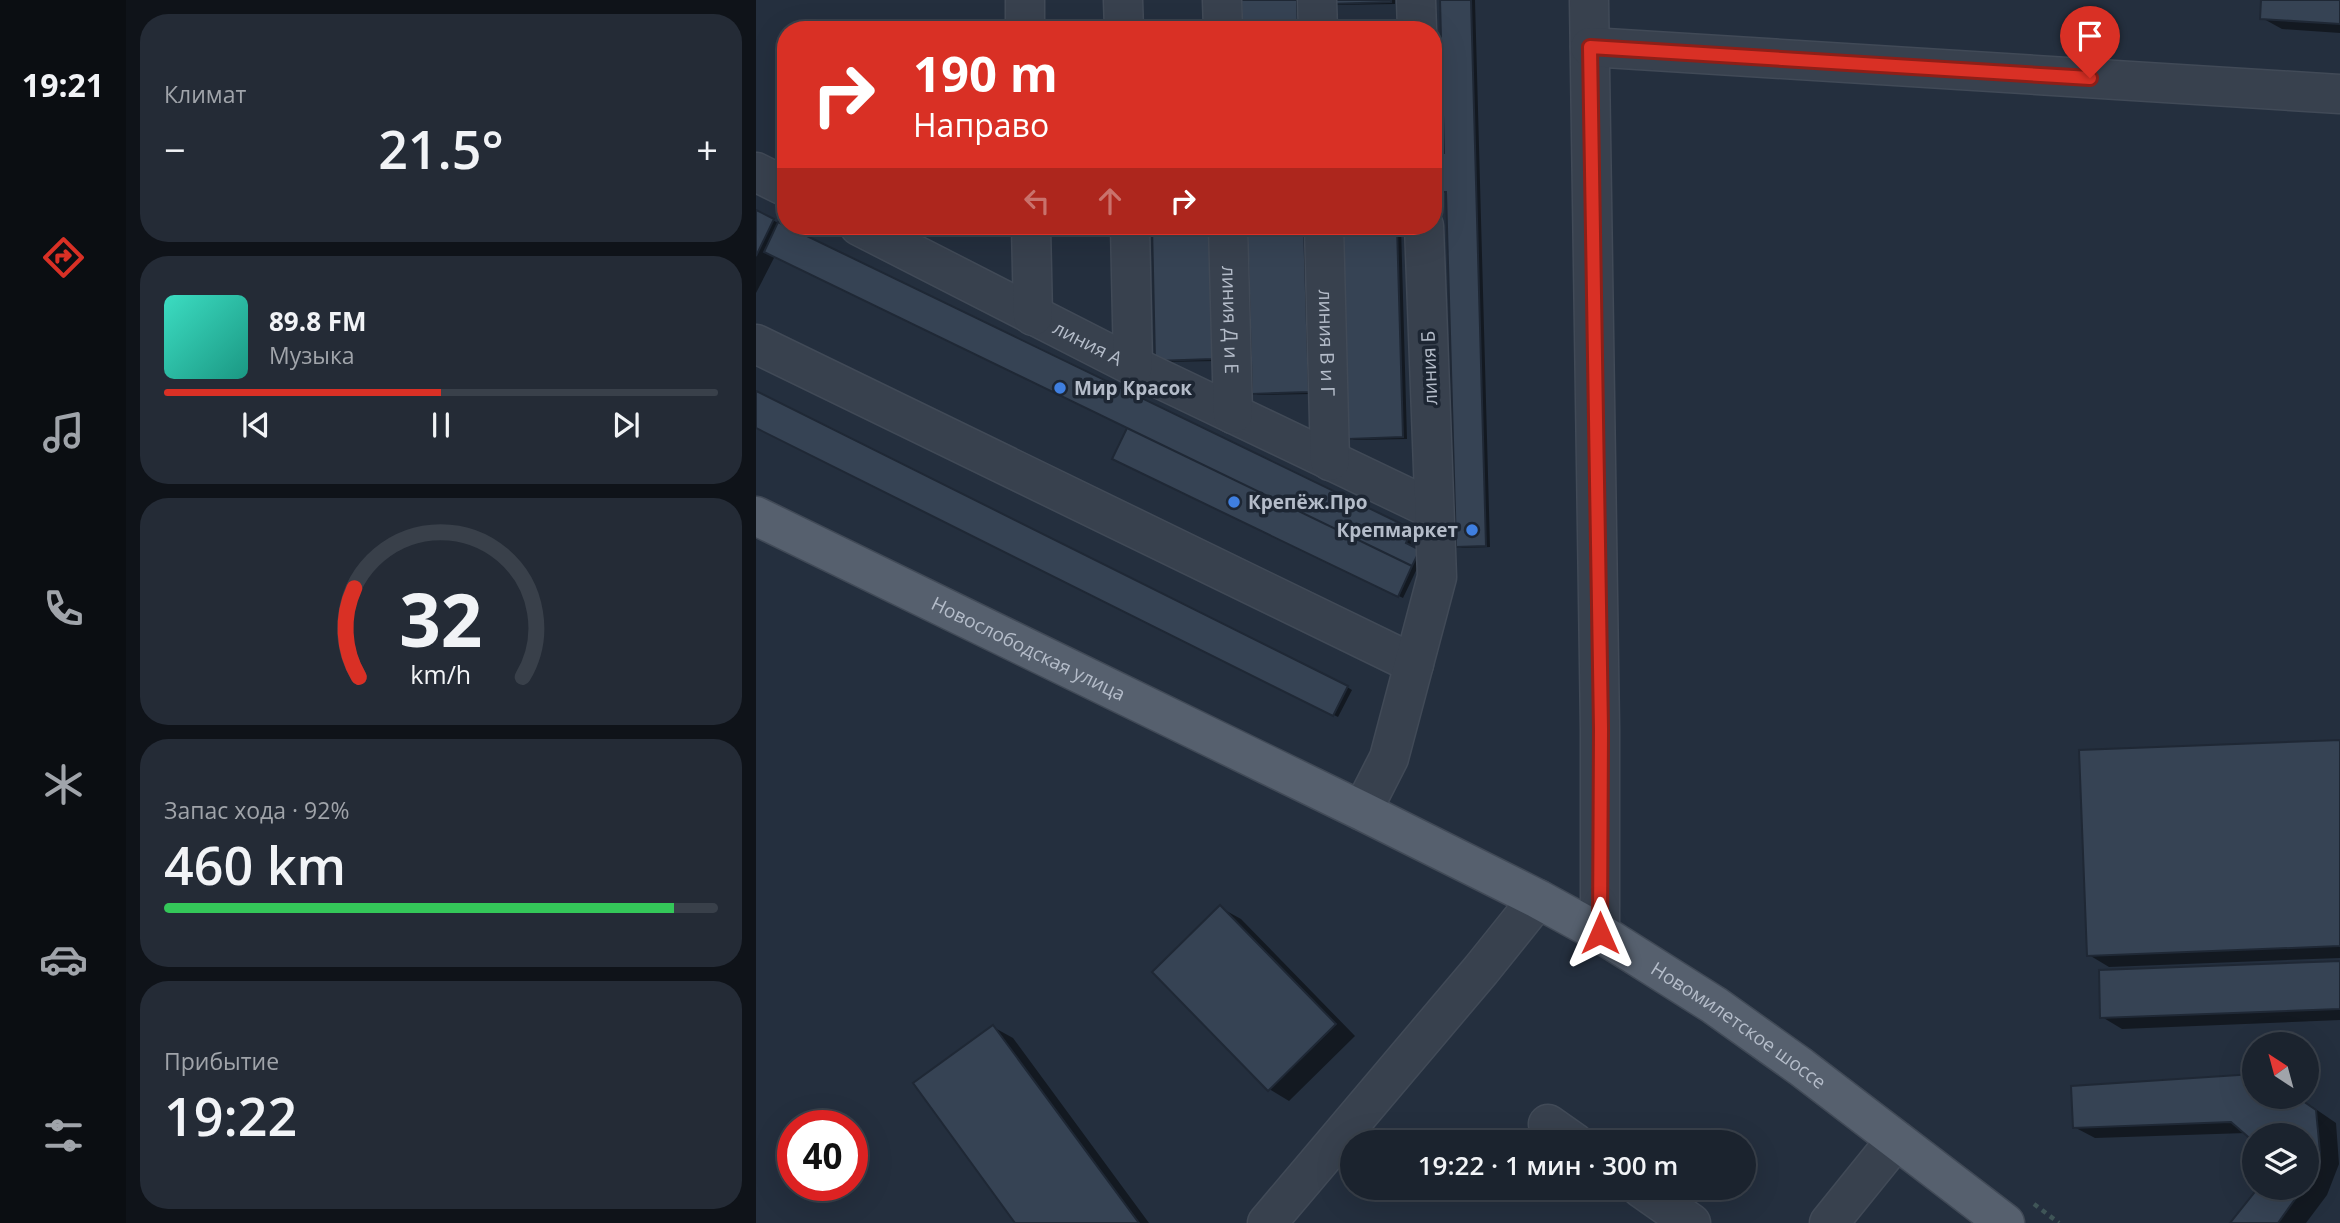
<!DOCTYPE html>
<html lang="ru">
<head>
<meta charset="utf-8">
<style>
	:root { --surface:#1b232e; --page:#242b36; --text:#f1f3f6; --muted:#a0a4aa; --line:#39404a; --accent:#d93025 }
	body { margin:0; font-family:"Open Sans",sans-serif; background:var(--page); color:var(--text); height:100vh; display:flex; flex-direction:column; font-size:26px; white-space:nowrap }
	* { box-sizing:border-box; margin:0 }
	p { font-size:23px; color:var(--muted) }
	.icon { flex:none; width:38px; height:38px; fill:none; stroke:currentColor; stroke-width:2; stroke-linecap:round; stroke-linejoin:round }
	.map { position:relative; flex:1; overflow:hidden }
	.drawer { display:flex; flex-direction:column; gap:14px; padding:14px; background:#0f1319; width:630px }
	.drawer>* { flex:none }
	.banner { position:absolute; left:21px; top:21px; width:665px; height:214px; border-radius:28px; box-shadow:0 7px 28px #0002,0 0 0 2px var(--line); background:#d93025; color:#fff; overflow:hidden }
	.needle { width:46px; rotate:324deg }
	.fabs { position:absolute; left:1486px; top:1032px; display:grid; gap:14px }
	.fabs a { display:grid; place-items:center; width:77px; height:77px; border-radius:50%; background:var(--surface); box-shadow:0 7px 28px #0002,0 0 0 2px var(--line); font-size:35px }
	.speed { position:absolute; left:21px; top:1110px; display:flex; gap:14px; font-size:35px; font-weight:700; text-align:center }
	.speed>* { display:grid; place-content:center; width:91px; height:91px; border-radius:50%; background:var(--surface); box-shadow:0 7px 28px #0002,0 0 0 2px var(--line); line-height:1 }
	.speed .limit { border:10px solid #d22; background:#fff; color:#111 }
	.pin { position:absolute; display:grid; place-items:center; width:60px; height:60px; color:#fff; margin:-72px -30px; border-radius:50% 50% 50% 0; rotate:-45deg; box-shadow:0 0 7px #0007 }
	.pin .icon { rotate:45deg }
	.me { position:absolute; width:77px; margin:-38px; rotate:0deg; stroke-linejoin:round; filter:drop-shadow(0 0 5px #0008) }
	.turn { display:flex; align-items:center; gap:24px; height:147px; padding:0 21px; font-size:32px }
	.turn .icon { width:91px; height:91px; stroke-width:2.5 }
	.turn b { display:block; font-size:49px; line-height:60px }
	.lanes { display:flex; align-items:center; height:66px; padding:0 21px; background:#0003; justify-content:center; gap:35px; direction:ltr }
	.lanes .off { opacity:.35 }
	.big { font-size:52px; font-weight:600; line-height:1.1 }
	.drawer .widget { flex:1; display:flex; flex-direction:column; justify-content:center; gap:10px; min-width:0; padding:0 24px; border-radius:28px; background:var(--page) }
	.drawer .dial { align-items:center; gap:0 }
	.dial svg { height:182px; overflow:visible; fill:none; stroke:var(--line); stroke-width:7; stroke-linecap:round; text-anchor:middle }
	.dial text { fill:var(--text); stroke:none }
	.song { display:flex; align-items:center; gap:21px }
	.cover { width:84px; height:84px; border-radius:10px; background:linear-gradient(135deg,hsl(170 70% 55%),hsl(170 70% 35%)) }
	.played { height:7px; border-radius:4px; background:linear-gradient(90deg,var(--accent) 50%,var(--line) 50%) }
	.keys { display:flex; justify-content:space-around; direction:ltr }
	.heat { display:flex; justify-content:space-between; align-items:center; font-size:38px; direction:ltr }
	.charge { height:10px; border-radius:5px; background:linear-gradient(90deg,#34c759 92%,var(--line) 0) }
	.trip { position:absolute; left:584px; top:1130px; width:416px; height:70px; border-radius:35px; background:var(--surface); box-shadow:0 7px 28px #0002,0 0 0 2px var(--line); font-weight:600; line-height:70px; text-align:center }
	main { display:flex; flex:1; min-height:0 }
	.menu { display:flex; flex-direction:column; width:126px; justify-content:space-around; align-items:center; background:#0b0e12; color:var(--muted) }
	.menu .icon { width:49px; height:49px }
	.menu .active { color:var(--accent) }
	.menu b { font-size:32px; color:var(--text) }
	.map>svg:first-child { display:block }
	.shadow { fill:#0007 }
	.building { fill:#364354; stroke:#1f2835; stroke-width:2 }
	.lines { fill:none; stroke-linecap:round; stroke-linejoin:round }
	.minor-casing { stroke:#414a57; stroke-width:41 }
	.major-casing { stroke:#414a57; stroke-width:41 }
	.path { stroke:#3f5557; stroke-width:4.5; stroke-dasharray:5 5; stroke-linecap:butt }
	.minor { stroke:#38414e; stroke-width:38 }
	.major { stroke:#56606e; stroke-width:38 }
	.route-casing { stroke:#8d1f18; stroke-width:18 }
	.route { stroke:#d93025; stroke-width:12 }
	.shop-dot { fill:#3f7fe0; stroke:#1d2633; stroke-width:2.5 }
	.labels { text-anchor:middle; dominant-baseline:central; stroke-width:7; stroke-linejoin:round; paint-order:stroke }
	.street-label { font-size:19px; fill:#b4bcc9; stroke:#1d2633 }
	.poi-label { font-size:19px; font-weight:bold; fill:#b4bcc9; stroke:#1d2633; text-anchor:start }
</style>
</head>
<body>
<main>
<nav class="menu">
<b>19:21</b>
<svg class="icon active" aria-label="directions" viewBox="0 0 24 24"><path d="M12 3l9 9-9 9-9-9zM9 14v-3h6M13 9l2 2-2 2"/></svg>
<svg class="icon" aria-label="music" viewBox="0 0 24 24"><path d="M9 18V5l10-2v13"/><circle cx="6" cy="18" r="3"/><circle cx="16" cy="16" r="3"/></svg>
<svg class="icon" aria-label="phone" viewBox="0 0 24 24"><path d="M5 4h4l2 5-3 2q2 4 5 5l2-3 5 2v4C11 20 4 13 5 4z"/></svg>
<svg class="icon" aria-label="climate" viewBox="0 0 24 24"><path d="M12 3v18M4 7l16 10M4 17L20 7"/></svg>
<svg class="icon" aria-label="car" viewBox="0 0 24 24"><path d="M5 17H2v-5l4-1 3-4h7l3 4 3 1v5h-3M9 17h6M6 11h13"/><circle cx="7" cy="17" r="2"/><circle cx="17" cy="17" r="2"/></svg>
<svg class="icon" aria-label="filters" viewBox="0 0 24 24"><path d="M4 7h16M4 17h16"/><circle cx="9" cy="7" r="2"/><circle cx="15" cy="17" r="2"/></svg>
</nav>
<section class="drawer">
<div class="widget"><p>Климат</p>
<div class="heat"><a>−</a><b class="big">21.5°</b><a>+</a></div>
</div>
<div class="widget">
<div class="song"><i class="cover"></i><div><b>89.8 FM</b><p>Музыка</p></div></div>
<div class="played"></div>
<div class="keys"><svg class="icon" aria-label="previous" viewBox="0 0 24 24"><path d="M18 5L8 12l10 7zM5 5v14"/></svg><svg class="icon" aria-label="pause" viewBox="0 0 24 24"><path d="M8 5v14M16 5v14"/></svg><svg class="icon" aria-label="next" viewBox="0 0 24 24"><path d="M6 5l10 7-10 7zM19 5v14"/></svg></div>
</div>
<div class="widget dial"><svg viewBox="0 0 100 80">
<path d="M14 69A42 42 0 1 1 86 69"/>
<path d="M14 69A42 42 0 0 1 12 30" stroke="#d93025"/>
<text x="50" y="56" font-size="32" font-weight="700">32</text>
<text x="50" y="72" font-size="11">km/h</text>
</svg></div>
<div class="widget"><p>Запас хода · 92%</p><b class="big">460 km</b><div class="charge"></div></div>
<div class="widget"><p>Прибытие</p><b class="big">19:22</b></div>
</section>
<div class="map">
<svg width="1584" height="1223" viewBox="0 0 1584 1223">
	<rect width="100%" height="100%" fill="#242f3e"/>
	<path class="shadow" d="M574,0H639V4L579,5Z
		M686,0H719L734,547L706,548L701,546L691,193L688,191L690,154Z
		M1507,0H1584V33L1526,29L1506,18Z
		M0,212L660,533L653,547L668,554L647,598L359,458L374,428L19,256L0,293Z
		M397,226H457L461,361L406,362L401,360Z
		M493,226H552L556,394L502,395L498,393Z
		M588,226H645L651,439L598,440L594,438Z
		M0,393L591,687L596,690L582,717L0,427Z
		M1584,742V958L1353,967L1333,955Z
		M465,908L485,919L599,1036L533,1101L513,1089Z
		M1584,963V1020L1366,1029L1346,1017Z
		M237,1027L257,1038L393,1223H261Z
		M1498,1075V1097H1542L1580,1123L1583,1164L1571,1195L1550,1223H1476L1504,1188H1550V1136H1498V1139L1490,1133L1339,1138L1318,1127Z"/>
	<path class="building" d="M485,0H541L542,30H486Z
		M573,0H635V2L573,4Z
		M684,0H715L730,546L700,547L690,192H686L685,153H688Z
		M1505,0H1584V24L1504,19Z
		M635,23V30H574V25Z
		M0,210L18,219L0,256Z
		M22,222L656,529L650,543L664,550L656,566L8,252Z
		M396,226H454L457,359L399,361Z
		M491,226H548L553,392L496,394Z
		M586,226H641L647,437L592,439Z
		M0,391L592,686L577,716L0,428Z
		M371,428L656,566L642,597L356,459Z
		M1584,740V946L1331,956L1323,750Z
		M464,905L580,1024L512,1091L396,972Z
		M1584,961V1009L1344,1018L1343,970Z
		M237,1025L383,1223H259L157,1083Z
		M1498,1074V1097H1541L1560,1110L1564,1152L1550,1184V1136H1498V1142L1475,1122L1317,1128L1315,1086Z
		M1502,1188H1547L1522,1223H1474Z"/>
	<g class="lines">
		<defs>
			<g id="minor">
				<path d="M269,0V30"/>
				<path d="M367,0L368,30"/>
				<path d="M466,0L467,30"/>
				<path d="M561,0L562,30"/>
				<path d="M660,0L661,30"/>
				<path d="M833,0L844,729V933"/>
				<path d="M834,47L1584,94"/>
				<path d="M0,172L30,187"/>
				<path id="s1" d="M103,226L377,366L678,510"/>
				<path d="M275,226L277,316"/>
				<path d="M374,226L377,366"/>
				<path id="s2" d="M472,226L477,414"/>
				<path id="s3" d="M568,226L574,461"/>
				<path d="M0,344L658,664"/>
				<path d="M606,811L633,758L681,577L668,226"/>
				<path d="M792,1124L819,1143"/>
				<path d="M885,1188L935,1223"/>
				<path d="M511,1223L725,970L782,899"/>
				<path d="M1073,1223L1140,1140"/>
			</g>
			<g id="major">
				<path id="s4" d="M0,516L606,811L782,899L844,933L958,1005L1045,1067L1249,1223"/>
			</g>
		</defs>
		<use href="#minor" class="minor-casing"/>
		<use href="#major" class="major-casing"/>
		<path class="path" d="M1278,1204L1303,1223"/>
		<use href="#minor" class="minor"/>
		<use href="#major" class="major"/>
	</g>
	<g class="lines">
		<defs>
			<path id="route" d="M844,933L845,729L834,47L1334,78"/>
		</defs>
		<use href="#route" class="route-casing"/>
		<use href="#route" class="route"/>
	</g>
	<g class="shop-dot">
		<circle cx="304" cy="388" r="7"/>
		<circle cx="478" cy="502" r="7"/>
		<circle cx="716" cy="530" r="7"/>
	</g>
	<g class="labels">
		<g class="street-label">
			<text stroke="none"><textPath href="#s2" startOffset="94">линия Д и Е</textPath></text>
			<text stroke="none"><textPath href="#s1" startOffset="257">линия А</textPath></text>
			<text stroke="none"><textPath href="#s3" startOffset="117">линия В и Г</textPath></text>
			<text transform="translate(673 368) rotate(-92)">линия Б</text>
			<text stroke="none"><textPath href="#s4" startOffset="303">Новослободская улица</textPath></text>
			<text stroke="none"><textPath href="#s4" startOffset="1108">Новомилетское шоссе</textPath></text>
		</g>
		<g class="poi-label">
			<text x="318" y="388">Мир Красок</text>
			<text x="492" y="502">Крепёж.Про</text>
			<text x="702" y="530" text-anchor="end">Крепмаркет</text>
		</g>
	</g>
</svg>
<div class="fabs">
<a><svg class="needle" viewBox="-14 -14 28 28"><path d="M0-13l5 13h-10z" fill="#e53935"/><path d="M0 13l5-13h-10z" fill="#a0a4aa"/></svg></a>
<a><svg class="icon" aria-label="layers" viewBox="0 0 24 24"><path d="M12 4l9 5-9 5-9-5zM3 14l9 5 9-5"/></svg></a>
</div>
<div class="speed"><div class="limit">40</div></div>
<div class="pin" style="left:1334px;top:78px;background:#d93025"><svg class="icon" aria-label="arrive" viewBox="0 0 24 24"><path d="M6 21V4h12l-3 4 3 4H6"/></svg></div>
<svg class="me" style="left:844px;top:933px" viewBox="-20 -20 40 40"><path d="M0-17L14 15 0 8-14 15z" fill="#d93025" stroke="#fff" stroke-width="4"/></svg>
<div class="trip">19:22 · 1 мин · 300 m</div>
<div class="banner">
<div class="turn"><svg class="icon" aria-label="right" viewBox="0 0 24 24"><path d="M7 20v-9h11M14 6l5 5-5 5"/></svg><div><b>190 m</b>Направо</div></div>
<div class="lanes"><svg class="icon off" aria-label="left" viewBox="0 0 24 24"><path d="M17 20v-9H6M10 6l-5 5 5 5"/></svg><svg class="icon off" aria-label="ahead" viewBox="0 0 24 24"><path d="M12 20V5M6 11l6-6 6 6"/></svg><svg class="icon" aria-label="right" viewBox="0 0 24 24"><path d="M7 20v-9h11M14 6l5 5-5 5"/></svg></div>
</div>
</div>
</main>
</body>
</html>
